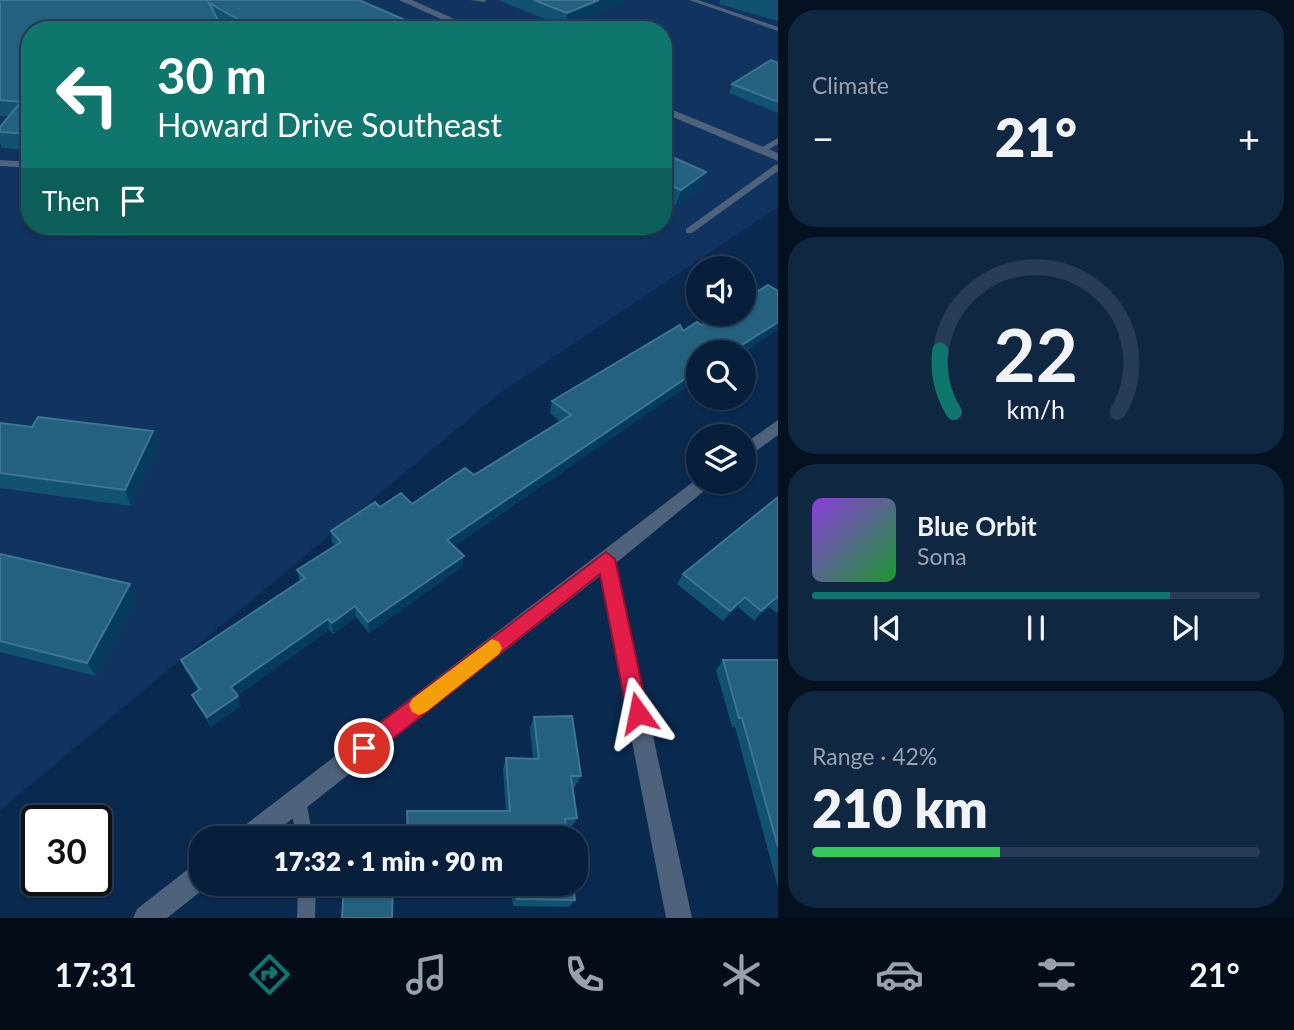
<!DOCTYPE html>
<html lang="en">
<head>
<meta charset="utf-8">
<style>
	:root { --surface:#071f3b; --page:#102742; --text:#f1f3f6; --muted:#98a2af; --line:#283d55; --accent:#0f766e }
	body { margin:0; font-family:Lato,sans-serif; background:var(--page); color:var(--text); height:100vh; display:flex; flex-direction:column; font-size:26px; white-space:nowrap }
	* { box-sizing:border-box; margin:0 }
	p { font-size:23px; color:var(--muted) }
	.icon { flex:none; width:38px; height:38px; fill:none; stroke:currentColor; stroke-width:2; stroke-linecap:round; stroke-linejoin:round }
	.map { position:relative; flex:1; overflow:hidden }
	.drawer { display:flex; flex-direction:column; gap:10px; padding:10px; background:#041120; width:516px }
	.drawer>* { flex:none }
	.hud { position:absolute; left:21px; top:21px; width:651px; height:214px; border-radius:28px; box-shadow:0 2px 5px #0004,0 0 0 2px var(--line); background:#0f766e; color:#fff; overflow:hidden }
	.tools { position:absolute; left:686px; top:256px; display:grid; gap:14px }
	.tools a { display:grid; place-items:center; width:70px; height:70px; border-radius:50%; background:var(--surface); box-shadow:0 2px 5px #0004,0 0 0 2px var(--line); font-size:35px }
	.speed { position:absolute; left:21px; top:805px; display:flex; gap:14px; font-size:35px; font-weight:700; text-align:center }
	.speed>* { display:grid; place-content:center; width:91px; height:91px; border-radius:50%; background:var(--surface); box-shadow:0 2px 5px #0004,0 0 0 2px var(--line); line-height:1 }
	.speed .limit { border:4px solid #111; border-radius:10px; background:#fff; color:#111 }
	.pin { position:absolute; display:grid; place-items:center; width:60px; height:60px; color:#fff; margin:-30px; border:4px solid #fff; border-radius:50%; box-shadow:0 2px 7px #0007 }
	.me { position:absolute; width:77px; margin:-38px; rotate:348deg; stroke-linejoin:round; filter:drop-shadow(0 0 5px #0008) }
	.turn { display:flex; align-items:center; gap:24px; height:147px; padding:0 21px; font-size:32px }
	.turn .icon { width:91px; height:91px; stroke-width:2.5 }
	.turn b { display:block; font-size:49px; line-height:60px }
	.then { display:flex; align-items:center; height:66px; padding:0 21px; background:#0003; gap:14px; font-size:26px }
	.big { font-size:52px; font-weight:800; line-height:1.1 }
	.drawer .widget { flex:1; display:flex; flex-direction:column; justify-content:center; gap:10px; min-width:0; padding:0 24px; border-radius:28px; background:var(--page) }
	.drawer .dial { align-items:center; gap:0 }
	.dial svg { height:182px; overflow:visible; fill:none; stroke:var(--line); stroke-width:7; stroke-linecap:round; text-anchor:middle }
	.dial text { fill:var(--text); stroke:none }
	.song { display:flex; align-items:center; gap:21px }
	.cover { width:84px; height:84px; border-radius:10px; background:linear-gradient(135deg,hsl(270 70% 55%),hsl(130 70% 35%)) }
	.played { height:7px; border-radius:4px; background:linear-gradient(90deg,var(--accent) 80%,var(--line) 80%) }
	.keys { display:flex; justify-content:space-around; direction:ltr }
	.heat { display:flex; justify-content:space-between; align-items:center; font-size:38px; direction:ltr }
	.charge { height:10px; border-radius:5px; background:linear-gradient(90deg,#34c759 42%,var(--line) 0) }
	.trip { position:absolute; left:189px; top:826px; width:399px; height:70px; border-radius:28px; background:var(--surface); box-shadow:0 2px 5px #0004,0 0 0 2px var(--line); font-weight:800; line-height:70px; text-align:center }
	.tab-bar { display:flex; height:112px; justify-content:space-around; align-items:center; background:#030c18; color:var(--muted) }
	.tab-bar .icon { width:49px; height:49px }
	.tab-bar .current { color:var(--accent) }
	.tab-bar b { font-size:32px; color:var(--text) }
	main { display:flex; flex:1; min-height:0 }
	.map>svg:first-child { display:block }
	.built { fill:#10345f; fill-rule:evenodd }
	.lines { fill:none; stroke-linecap:round; stroke-linejoin:round }
	.service { fill:#4f627b; fill-rule:evenodd }
	.minor { fill:#4f627b; fill-rule:evenodd }
	.wall { fill:#105270 }
	.shaded-wall { fill:#053b5c }
	.building { fill:#24617f; stroke:#3d7593; stroke-width:2 }
	.route { fill:#e11d48; stroke:#92132f; stroke-width:2 }
	.slow { fill:#f59e0b }
</style>
</head>
<body>
<main>
<div class="map">
<svg width="778" height="918" viewBox="0 0 778 918">
	<rect width="100%" height="100%" fill="#09294f"/>
	<path class="built" d="M0,0H778V207L500,393L0,810ZM30,30H663V226H30Z"/>
	<g class="lines">
		<path class="service" d="M470,0H487L484,2Z
			M689,0H698L778,27V31Z
			M778,138V144L764,152L757,150Z
			M0,160L30,162V168L0,166Z
			M775,165H778V171L692,233H686V229Z
			M298,792L304,794L306,800L313,838H296L290,800L292,794Z
			M298,884H316L315,918H297Z"/>
		<path class="minor" d="M399,0H412L479,30H465Z
			M663,106L778,153V161L663,113Z
			M778,420V435L744,460V444Z
			M698,478V481H716L616,563L692,918H666L600,576L268,838H237L240,829Z
			M201,863V884H210L167,918H133L137,909L192,866Z"/>
	</g>
	<path class="wall" d="M0,0H359L428,30H233L219,22L30,30V150L2,148L0,143V127L9,116H0Z
		M498,0H628L565,27Z
		M720,0H778V21L719,4Z
		M778,63V113L729,93L732,84Z
		M663,153L706,172L701,187L676,205L663,199Z
		M683,331L698,352V379L454,546L462,567L369,633L356,617L333,634L329,630L237,696L241,706L211,727L197,704L192,695L198,690L185,670L181,660L300,582L297,570L335,545L332,542L331,531L380,507L412,504L474,475L560,422L550,413L552,401Z
		M0,423L158,447L131,506L0,488Z
		M778,497V612L777,613L769,607L754,621L738,607L723,621L677,584L683,574Z
		M0,554L136,599L96,676L0,652Z
		M723,660H778V888L735,727H732L716,670Z
		M534,717L581,776L575,787H573L577,818L571,828H566L567,838H407V811H506L503,769L506,758L533,759L530,728Z
		M511,884H573L575,900L569,907L513,906Z"/>
	<path class="shaded-wall" d="M599,0H628L565,27L567,13Z
		M706,172L701,187L676,205L681,190Z
		M778,322V330L744,352H731Z
		M698,370V379L446,551L447,540Z
		M153,431L158,447L131,506L125,490Z
		M464,556L462,567L369,633L368,622Z
		M130,584L136,599L96,676L87,663Z
		M745,597L738,607L723,621L730,611Z
		M777,597L769,607L754,621L761,611Z
		M355,606L356,617L333,634L332,623Z
		M328,619L329,630L235,697L231,687Z
		M238,696L241,706L211,727L207,717Z"/>
	<path class="building" d="M0,0H359L428,30H257L209,3L223,30H30V134L0,132V127L21,102L0,100Z
		M534,0H599L567,13Z
		M771,60L778,63V102L732,84Z
		M663,153L706,172L681,190L663,182Z
		M768,285L778,291V322L731,352H698V370L447,540L464,556L368,622L355,606L332,623L328,619L231,687L238,696L207,717L192,695L200,689L181,660L305,578L297,570L341,542L331,531L375,502L380,507L401,493L412,504L465,468L474,475L571,415L552,401L680,325L683,331L697,322L702,325L722,313H744V300Z
		M38,417L153,431L125,490L0,473V423L32,427Z
		M778,497V598L777,597L761,611L745,597L730,611L683,574Z
		M0,554L130,584L87,663L0,641Z
		M723,660H778V847L742,718H739Z
		M572,716L581,776H571L577,818L565,819L567,838H408L407,811H510L506,758L539,759L534,717Z
		M344,884H393L392,918H342Z
		M515,884H573L575,900L517,899Z"/>
	<path class="route" d="M606,552L615,559L648,713L645,720L638,723L630,720L627,713L600,574L371,756L364,759L356,756L353,748L356,741Z"/>
	<path class="slow" d="M492,639L499,642L502,648L499,654L426,712L419,715L412,712L409,705L412,699Z"/>
</svg>
<div class="tools">
<a><svg class="icon" aria-label="sound" viewBox="0 0 24 24"><path d="M4 9h4l5-4v14l-5-4H4zM17 9q2 3 0 6"/></svg></a>
<a><svg class="icon" aria-label="search" viewBox="0 0 24 24"><circle cx="10" cy="10" r="6"/><path d="M15 15l6 6"/></svg></a>
<a><svg class="icon" aria-label="layers" viewBox="0 0 24 24"><path d="M12 4l9 5-9 5-9-5zM3 14l9 5 9-5"/></svg></a>
</div>
<div class="speed"><div class="limit">30</div></div>
<div class="pin" style="left:364px;top:748px;background:#d93025"><svg class="icon" aria-label="arrive" viewBox="0 0 24 24"><path d="M6 21V4h12l-3 4 3 4H6"/></svg></div>
<svg class="me" style="left:638px;top:713px" viewBox="-20 -20 40 40"><path d="M0-17L14 15 0 8-14 15z" fill="#e11d48" stroke="#fff" stroke-width="4"/></svg>
<div class="trip">17:32 · 1 min · 90 m</div>
<div class="hud">
<div class="turn"><svg class="icon" aria-label="left" viewBox="0 0 24 24"><path d="M17 20v-9H6M10 6l-5 5 5 5"/></svg><div><b>30 m</b>Howard Drive Southeast</div></div>
<div class="then">Then<svg class="icon" aria-label="arrive" viewBox="0 0 24 24"><path d="M6 21V4h12l-3 4 3 4H6"/></svg></div>
</div>
</div>
<section class="drawer">
<div class="widget"><p>Climate</p>
<div class="heat"><a>−</a><b class="big">21°</b><a>+</a></div>
</div>
<div class="widget dial"><svg viewBox="0 0 100 80">
<path d="M14 69A42 42 0 1 1 86 69"/>
<path d="M14 69A42 42 0 0 1 8 42" stroke="#0f766e"/>
<text x="50" y="56" font-size="32" font-weight="700">22</text>
<text x="50" y="72" font-size="11">km/h</text>
</svg></div>
<div class="widget">
<div class="song"><i class="cover"></i><div><b>Blue Orbit</b><p>Sona</p></div></div>
<div class="played"></div>
<div class="keys"><svg class="icon" aria-label="previous" viewBox="0 0 24 24"><path d="M18 5L8 12l10 7zM5 5v14"/></svg><svg class="icon" aria-label="pause" viewBox="0 0 24 24"><path d="M8 5v14M16 5v14"/></svg><svg class="icon" aria-label="next" viewBox="0 0 24 24"><path d="M6 5l10 7-10 7zM19 5v14"/></svg></div>
</div>
<div class="widget"><p>Range · 42%</p><b class="big">210 km</b><div class="charge"></div></div>
</section>
</main>
<nav class="tab-bar">
<b>17:31</b>
<svg class="icon current" aria-label="directions" viewBox="0 0 24 24"><path d="M12 3l9 9-9 9-9-9zM9 14v-3h6M13 9l2 2-2 2"/></svg>
<svg class="icon" aria-label="music" viewBox="0 0 24 24"><path d="M9 18V5l10-2v13"/><circle cx="6" cy="18" r="3"/><circle cx="16" cy="16" r="3"/></svg>
<svg class="icon" aria-label="phone" viewBox="0 0 24 24"><path d="M5 4h4l2 5-3 2q2 4 5 5l2-3 5 2v4C11 20 4 13 5 4z"/></svg>
<svg class="icon" aria-label="climate" viewBox="0 0 24 24"><path d="M12 3v18M4 7l16 10M4 17L20 7"/></svg>
<svg class="icon" aria-label="car" viewBox="0 0 24 24"><path d="M5 17H2v-5l4-1 3-4h7l3 4 3 1v5h-3M9 17h6M6 11h13"/><circle cx="7" cy="17" r="2"/><circle cx="17" cy="17" r="2"/></svg>
<svg class="icon" aria-label="filters" viewBox="0 0 24 24"><path d="M4 7h16M4 17h16"/><circle cx="9" cy="7" r="2"/><circle cx="15" cy="17" r="2"/></svg>
<b>21°</b>
</nav>
</body>
</html>
